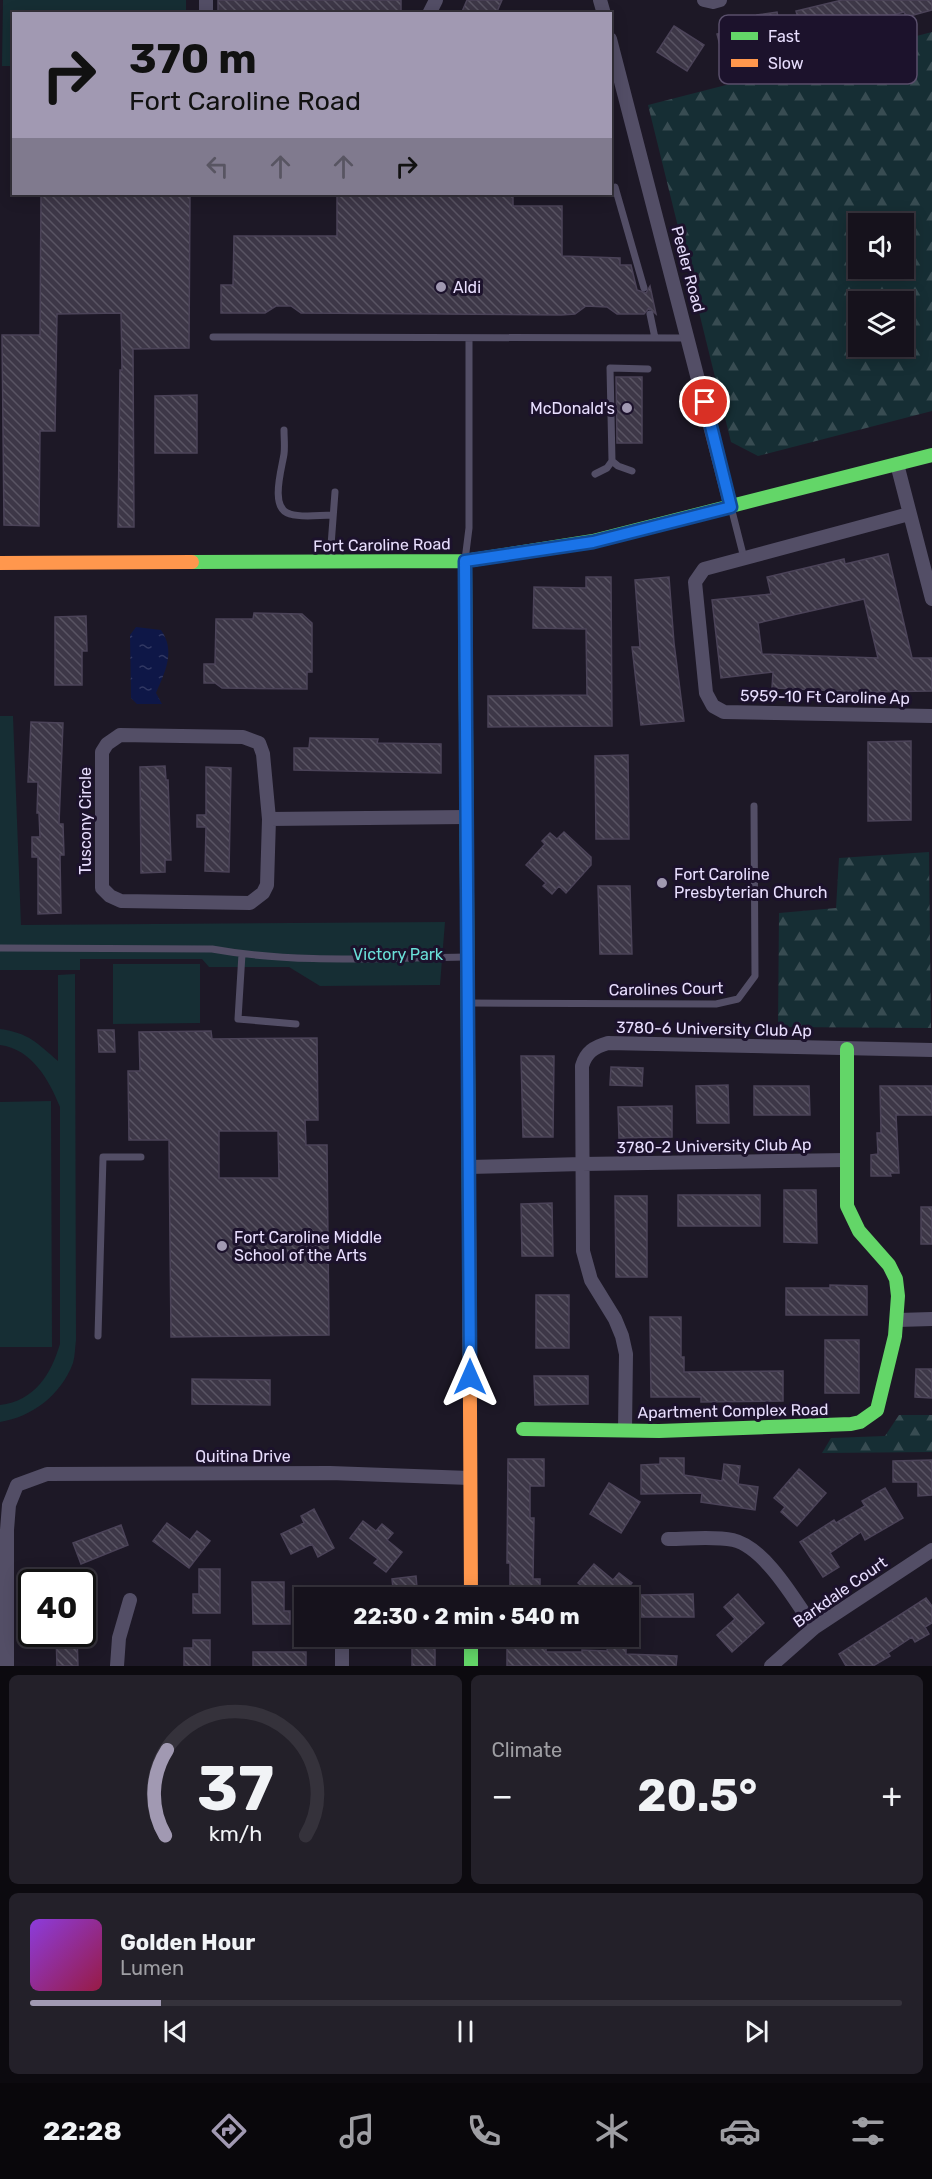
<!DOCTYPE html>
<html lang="en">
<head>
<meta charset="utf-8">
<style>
	:root { --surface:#16121c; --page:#232029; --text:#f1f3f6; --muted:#9e9ea3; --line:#35323b; --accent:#a199b2 }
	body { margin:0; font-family:Rubik,sans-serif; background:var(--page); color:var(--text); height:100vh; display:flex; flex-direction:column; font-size:22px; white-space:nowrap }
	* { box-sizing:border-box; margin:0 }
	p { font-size:20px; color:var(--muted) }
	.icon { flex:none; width:33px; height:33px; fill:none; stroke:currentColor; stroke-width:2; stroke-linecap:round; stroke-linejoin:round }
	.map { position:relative; height:1666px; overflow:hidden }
	.sheet { display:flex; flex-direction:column; gap:9px; padding:9px; background:#0c0a0f; flex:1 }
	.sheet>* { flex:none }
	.hud { position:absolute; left:12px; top:12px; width:600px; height:183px; border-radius:0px; box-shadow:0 3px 15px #0003,0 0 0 2px var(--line); background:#a199b2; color:#111; overflow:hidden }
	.tools { position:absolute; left:848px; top:213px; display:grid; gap:12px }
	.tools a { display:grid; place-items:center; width:66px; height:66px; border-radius:0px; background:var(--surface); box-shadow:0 3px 15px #0003,0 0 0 2px var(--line); font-size:30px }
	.speed { position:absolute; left:18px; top:1569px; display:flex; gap:12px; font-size:30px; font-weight:700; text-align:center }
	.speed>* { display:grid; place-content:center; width:78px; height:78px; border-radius:50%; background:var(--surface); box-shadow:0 3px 15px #0003,0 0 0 2px var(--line); line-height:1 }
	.speed .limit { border:3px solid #111; border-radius:9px; background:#fff; color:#111 }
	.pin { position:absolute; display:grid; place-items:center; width:51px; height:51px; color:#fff; margin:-26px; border:3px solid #fff; border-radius:50%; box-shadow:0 2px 6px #0007 }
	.me { position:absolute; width:66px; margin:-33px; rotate:0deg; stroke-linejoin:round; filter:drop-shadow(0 0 4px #0008) }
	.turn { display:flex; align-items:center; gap:21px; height:126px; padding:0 18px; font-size:27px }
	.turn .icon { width:78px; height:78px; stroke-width:2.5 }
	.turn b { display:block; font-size:42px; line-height:51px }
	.lanes { display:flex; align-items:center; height:57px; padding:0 18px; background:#0003; justify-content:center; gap:30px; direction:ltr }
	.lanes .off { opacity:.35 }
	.big { font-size:45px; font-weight:700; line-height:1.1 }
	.sheet .tile { flex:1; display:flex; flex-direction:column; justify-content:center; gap:9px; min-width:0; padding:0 21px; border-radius:9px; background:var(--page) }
	.sheet .dial { align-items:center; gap:0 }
	.dial svg { height:156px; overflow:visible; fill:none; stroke:var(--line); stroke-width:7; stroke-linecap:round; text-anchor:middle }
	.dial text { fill:var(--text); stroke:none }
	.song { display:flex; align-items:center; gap:18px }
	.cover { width:72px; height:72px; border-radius:9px; background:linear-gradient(135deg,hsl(270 70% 55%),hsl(340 70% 35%)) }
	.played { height:6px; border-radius:3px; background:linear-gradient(90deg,var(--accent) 15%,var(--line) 15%) }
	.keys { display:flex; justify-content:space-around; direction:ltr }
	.heat { display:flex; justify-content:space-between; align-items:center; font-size:33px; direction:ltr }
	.sheet .tiles { flex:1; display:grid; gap:9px; grid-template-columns:1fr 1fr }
	.tile:last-child { grid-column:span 2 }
	.trip { position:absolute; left:294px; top:1587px; width:345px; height:60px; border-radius:0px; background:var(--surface); box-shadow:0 3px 15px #0003,0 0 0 2px var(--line); font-weight:700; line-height:60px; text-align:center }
	.tabs { display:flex; height:96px; justify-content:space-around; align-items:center; background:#09070b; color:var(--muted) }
	.tabs .icon { width:42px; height:42px }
	.tabs .on { color:var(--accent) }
	.tabs b { font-size:27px; color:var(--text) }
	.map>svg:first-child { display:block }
	.forest { fill:url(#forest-firs); fill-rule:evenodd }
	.green { fill:#162e34 }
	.water { fill:url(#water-ripples) }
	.building { fill:url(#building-back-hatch); stroke:#4b4358; stroke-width:1.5; fill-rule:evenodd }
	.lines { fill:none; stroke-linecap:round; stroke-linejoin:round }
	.lane { stroke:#534e66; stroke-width:7 }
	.street { stroke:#534e66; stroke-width:14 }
	.fast { stroke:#63d668; stroke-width:14 }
	.slow { stroke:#ff974d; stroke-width:14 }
	.route-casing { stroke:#114b97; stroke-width:15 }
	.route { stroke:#1a73e8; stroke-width:10 }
	.poi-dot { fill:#a199b2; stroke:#1c122c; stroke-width:2 }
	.labels { text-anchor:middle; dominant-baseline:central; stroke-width:6; stroke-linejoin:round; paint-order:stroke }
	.street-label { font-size:16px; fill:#e8defe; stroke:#1c122c }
	.poi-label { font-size:16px; fill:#e8defe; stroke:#1c122c; text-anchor:start }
	.park-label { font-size:16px; fill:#6adfd8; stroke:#1c122c }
	.key { fill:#1c122c; stroke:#594f6b; stroke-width:1.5 }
	.key-label { font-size:16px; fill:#e8defe }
</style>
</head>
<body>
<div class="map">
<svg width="932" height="1666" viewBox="0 0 932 1666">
	<defs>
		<pattern id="forest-firs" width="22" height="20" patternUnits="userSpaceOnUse" patternTransform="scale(1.5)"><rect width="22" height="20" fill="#162e34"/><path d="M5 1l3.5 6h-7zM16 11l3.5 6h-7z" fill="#384c52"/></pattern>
		<pattern id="water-ripples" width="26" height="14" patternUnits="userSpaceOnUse" patternTransform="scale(1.5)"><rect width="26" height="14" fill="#0e1747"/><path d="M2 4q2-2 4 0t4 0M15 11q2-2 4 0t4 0" fill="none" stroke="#313863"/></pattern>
		<pattern id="building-back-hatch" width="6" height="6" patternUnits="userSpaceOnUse" patternTransform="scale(1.5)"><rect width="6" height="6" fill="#3d3747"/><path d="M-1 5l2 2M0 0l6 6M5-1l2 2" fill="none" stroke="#595463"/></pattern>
	</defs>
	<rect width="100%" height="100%" fill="#1d1826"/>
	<path class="forest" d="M932,32V411L758,456L731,442L648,105ZM858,224H903V268H858ZM858,302H903V346H858Z
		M929,852L931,1028L778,1027L779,913L836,908L839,858Z
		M899,1415H932V1452L822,1453L831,1438L885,1436Z"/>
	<path class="green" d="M3,0H186V13L14,14L13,66H2Z
		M0,716H13L21,925L445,922L440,985L320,986L289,967H209L202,959H80V970H0Z
		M113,964H200V1023L113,1024Z
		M75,974L76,1340C75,1347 75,1356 73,1363C61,1395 32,1417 0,1422V1405C35,1401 51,1374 60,1344V1107C49,1080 32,1049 0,1045V1029C29,1033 37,1043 58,1061V975Z
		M51,1101L52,1347H0V1102Z"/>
	<path class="water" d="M136,627L161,630C176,651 165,672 156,693L162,704H137L131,698L130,635Z"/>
	<path class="building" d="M218,0H401V14H218Z
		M467,0H502L496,14H461Z
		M842,0H932V10L906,17L904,12L875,20L876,25L865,28L864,23L836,31L837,34L805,43L796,11Z
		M777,12L784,49L724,61L717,34L758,23L757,15Z
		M674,26L704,45L687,71L657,52Z
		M41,194H190L189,348L133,349L134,527H118L120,370H122L121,313L57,314L55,431H40L39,526L4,525L2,335H40Z
		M337,194H513V206H562V256L620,258V265H631L637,290L646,293L650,286L656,314L649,308L644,314H617L607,307L586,306L575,314L561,315L301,313L291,306H276L265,313H221V285H233L234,236H337Z
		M616,377H642V443H617Z
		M197,395V453H155V396Z
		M888,554L912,658H932V691L867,692L772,688L773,672L721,678L712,600L771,594L767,577L844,559L845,564ZM864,599L878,658L762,654L758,623Z
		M586,577H611L612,726L488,727V696L587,695L586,629L533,628L534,587L586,588Z
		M669,577L674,643L684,721L641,725L632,647H640L635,580Z
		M254,613L302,614L312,623V672H307V689L222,688L215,683H204V664H215L216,619H253Z
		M86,616L87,651H82V685H55V617Z
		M31,722L63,723L59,824H63L64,855H60L61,913L38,914V857H32V837H40L39,813H37L38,782H28Z
		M310,738L378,739L377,743L441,744V773L294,770V748H309Z
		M911,741V820L868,821V742Z
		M628,755L629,839H596L595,756Z
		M165,766L166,780H168L171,860H165V872L141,873L140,767Z
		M206,767L231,768L229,872L205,871L206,827H197V815H206Z
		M564,832L591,857V865L566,893L559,886L552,894L543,886L546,883L526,865L545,844L542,841L550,833L557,839Z
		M598,886H630L632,954H600Z
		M98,1030H114L115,1052H99Z
		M211,1031L212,1039L317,1038L318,1120H305L306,1145H327L329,1335L171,1337L169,1140H129L128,1071H140L139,1032ZM219,1131H278L279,1178H219Z
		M521,1056H554L553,1137H523Z
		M611,1067L643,1068L642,1086L610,1085Z
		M728,1085L729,1123H697L696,1086Z
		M754,1086H809L810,1115H754Z
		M880,1086H932V1115H896L899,1173H890L891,1176H871V1155L878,1154L877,1133H881Z
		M672,1106V1137L619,1138L618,1107Z
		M784,1190H816L817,1243L784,1242Z
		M678,1195H760V1226H678Z
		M615,1196H647V1277H616Z
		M552,1203L553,1256H522L521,1204Z
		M921,1207H932V1244H921Z
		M830,1285L867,1286V1315H786V1288H830Z
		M536,1295H569V1348H536Z
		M650,1317H681V1357H684V1372L783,1371V1401L701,1402V1397H651Z
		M825,1340H859V1393H825Z
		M916,1369H932V1398L915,1397Z
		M534,1376H588V1404L535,1405Z
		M192,1379L270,1380V1405L192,1404Z
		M660,1458H684V1475L722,1481L724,1464L740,1466L738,1484L758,1487L755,1510L701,1502L702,1493L641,1494V1465L660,1464Z
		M508,1459H544V1486H530V1518H534L533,1579H540V1598H510V1563H507Z
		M932,1460V1495L918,1496V1482H893V1461Z
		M799,1469L826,1493L797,1526L781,1512L785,1507L774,1498Z
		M609,1483L640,1502L621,1533L590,1514Z
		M885,1488L903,1518L865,1540L861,1532L830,1553L839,1567L823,1577L800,1542L834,1520L836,1523L865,1506L862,1501Z
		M314,1509L334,1548L318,1557L312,1544L291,1554L281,1534L304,1523L301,1516Z
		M363,1521L376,1531L382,1524L393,1533L387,1540L402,1552L386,1572L374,1563L378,1559L350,1538Z
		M167,1523L190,1540L197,1531L210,1541L189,1568L153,1541Z
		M121,1525L128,1545L81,1564L73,1543Z
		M594,1564L613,1580L619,1573L632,1583L620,1598H596L578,1583Z
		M199,1569H220V1613H193V1594H199Z
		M416,1576L418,1598H394L392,1579Z
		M252,1582H284V1611H290V1624H253Z
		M693,1594L694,1617H641V1595Z
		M738,1594L764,1623L732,1652L717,1635L735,1619L724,1607Z
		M926,1598L932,1606V1623L925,1627L929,1634L915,1642L912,1637L888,1653L890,1656L873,1666H846L839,1654Z
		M56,1635H77L78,1666H57Z
		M412,1637H435V1666H412Z
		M193,1640H210V1666H184V1648H193Z
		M507,1641H546V1652H582V1650L607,1651L608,1641L626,1643V1654L677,1656L676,1666H507Z
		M253,1652H306V1666H253Z"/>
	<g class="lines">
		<path class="lane" d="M615,187L644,288
			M650,314L655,338
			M213,337L687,338
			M284,430C284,438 285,446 284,454C282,468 269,509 290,514C302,518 319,515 332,515
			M612,461L618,466L632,471
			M595,474L607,468L612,461L610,368L648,369
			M731,507L744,558
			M330,559L335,492
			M465,560L469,528V338
			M0,948L212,949C295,964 380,958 464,957
			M242,954L238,1019L296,1024
			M469,1003L716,1004L738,999L755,976L754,806
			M98,1336L103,1157H141"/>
		<path class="street" d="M206,0V14
			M600,0L604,14
			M704,0L713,2L720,0
			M429,14L436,0
			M610,39L731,507
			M897,464L932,599
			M909,514L704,569L695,582L706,693L713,706L724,712L932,716
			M120,735L243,737L259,743L263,754L269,819L267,885L263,893L250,903L121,901L110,896L102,888V752L107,744Z
			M269,819L466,817
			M469,1167L582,1164L847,1160
			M898,1320L932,1319
			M625,1430L626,1354L622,1336L615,1319L591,1280L583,1251L582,1066C586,1052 594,1047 608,1043L932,1050
			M668,1539C689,1539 713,1536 733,1540C765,1547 796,1602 814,1628
			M7,1666V1530L9,1505L17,1485L47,1474L330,1473L470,1478
			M117,1666L119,1638L130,1600
			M342,1666V1636
			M771,1666L814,1628L932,1550"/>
		<path class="fast" d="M465,561L469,1218
			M192,562L465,561L593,541L932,455
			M523,1429L659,1431L851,1424L860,1422L877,1410L895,1336L898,1296L896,1279L889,1265L859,1231L847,1206V1049
			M471,1636V1666"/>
		<path class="slow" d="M0,563L192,562
			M469,1218L471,1598"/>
	</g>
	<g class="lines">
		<defs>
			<path id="route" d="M470,1377L465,561L593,542L731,507L705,402"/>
		</defs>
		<use href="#route" class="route-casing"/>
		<use href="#route" class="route"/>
	</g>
	<g class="poi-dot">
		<circle cx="441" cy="287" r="6"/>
		<circle cx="627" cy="408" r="6"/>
		<circle cx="662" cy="883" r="6"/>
		<circle cx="222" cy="1246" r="6"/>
	</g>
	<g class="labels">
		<g class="street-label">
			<text transform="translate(688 269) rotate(75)">Peeler Road</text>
			<text transform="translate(382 545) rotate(-1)">Fort Caroline Road</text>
			<text transform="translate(825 697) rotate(1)">5959-10 Ft Caroline Ap</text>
			<text transform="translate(85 821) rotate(-90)">Tuscony Circle</text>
			<text transform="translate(666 989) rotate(-1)">Carolines Court</text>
			<text transform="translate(714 1029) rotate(1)">3780-6 University Club Ap</text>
			<text transform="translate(714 1146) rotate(-1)">3780-2 University Club Ap</text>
			<text transform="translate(733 1411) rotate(-1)">Apartment Complex Road</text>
			<text x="243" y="1456">Quitina Drive</text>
			<text transform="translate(840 1592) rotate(-35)">Barkdale Court</text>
		</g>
		<g class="poi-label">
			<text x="453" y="287">Aldi</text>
			<text x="615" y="408" text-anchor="end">McDonald's</text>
			<text x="674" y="874">Fort Caroline<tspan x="674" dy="18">Presbyterian Church</tspan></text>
			<text x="234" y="1237">Fort Caroline Middle<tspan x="234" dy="18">School of the Arts</tspan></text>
		</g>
		<g class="park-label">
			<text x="398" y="954">Victory Park</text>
		</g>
	</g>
	<rect x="719" y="15" width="198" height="69" rx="9" class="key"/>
	<rect x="731" y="32" width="27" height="8" fill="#63d668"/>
	<rect x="731" y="59" width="27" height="8" fill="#ff974d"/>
	<g class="key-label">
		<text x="768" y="42">Fast</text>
		<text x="768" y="69">Slow</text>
	</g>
</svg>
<div class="tools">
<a><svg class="icon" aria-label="sound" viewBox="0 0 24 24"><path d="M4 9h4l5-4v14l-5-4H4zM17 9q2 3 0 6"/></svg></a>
<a><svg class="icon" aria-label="layers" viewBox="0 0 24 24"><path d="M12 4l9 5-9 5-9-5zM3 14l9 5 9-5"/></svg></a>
</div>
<div class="speed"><div class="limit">40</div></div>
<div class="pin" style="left:705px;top:402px;background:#d93025"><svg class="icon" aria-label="arrive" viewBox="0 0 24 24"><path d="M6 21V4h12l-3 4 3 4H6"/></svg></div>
<svg class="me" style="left:470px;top:1377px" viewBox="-20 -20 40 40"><path d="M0-17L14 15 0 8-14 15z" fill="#1a73e8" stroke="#fff" stroke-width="4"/></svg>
<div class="trip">22:30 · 2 min · 540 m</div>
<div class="hud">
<div class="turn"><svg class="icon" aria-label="right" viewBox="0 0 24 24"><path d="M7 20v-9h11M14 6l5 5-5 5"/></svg><div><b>370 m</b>Fort Caroline Road</div></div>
<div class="lanes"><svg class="icon off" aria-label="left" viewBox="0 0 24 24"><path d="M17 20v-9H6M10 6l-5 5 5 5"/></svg><svg class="icon off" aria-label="ahead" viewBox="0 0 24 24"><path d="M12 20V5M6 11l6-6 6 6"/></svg><svg class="icon off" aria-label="ahead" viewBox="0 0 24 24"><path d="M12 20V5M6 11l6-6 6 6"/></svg><svg class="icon" aria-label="right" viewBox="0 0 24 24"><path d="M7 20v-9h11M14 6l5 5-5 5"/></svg></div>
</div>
</div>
<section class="sheet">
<div class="tiles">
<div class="tile dial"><svg viewBox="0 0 100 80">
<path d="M14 69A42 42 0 1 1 86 69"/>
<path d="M14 69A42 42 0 0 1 15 25" stroke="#a199b2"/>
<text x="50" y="56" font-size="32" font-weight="700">37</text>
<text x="50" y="72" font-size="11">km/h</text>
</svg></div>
<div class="tile"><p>Climate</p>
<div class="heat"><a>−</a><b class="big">20.5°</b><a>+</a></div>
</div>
<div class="tile">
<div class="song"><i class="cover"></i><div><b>Golden Hour</b><p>Lumen</p></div></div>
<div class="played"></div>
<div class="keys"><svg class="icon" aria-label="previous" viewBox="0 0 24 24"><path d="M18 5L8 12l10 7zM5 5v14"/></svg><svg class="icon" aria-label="pause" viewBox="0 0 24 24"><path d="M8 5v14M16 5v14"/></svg><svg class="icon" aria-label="next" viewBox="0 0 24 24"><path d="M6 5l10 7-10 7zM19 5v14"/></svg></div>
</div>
</div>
</section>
<nav class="tabs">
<b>22:28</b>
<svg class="icon on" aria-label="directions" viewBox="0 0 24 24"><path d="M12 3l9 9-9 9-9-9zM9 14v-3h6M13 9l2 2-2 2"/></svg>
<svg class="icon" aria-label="music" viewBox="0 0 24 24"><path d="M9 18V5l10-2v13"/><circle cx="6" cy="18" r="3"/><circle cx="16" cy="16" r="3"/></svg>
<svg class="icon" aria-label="phone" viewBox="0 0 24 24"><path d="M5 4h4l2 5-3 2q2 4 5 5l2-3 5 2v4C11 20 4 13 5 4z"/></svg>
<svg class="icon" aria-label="climate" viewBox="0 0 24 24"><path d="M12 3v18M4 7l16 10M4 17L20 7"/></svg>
<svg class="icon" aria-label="car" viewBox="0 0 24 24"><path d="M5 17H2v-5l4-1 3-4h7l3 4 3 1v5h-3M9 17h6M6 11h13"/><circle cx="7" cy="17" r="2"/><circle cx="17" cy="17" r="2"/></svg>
<svg class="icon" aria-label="filters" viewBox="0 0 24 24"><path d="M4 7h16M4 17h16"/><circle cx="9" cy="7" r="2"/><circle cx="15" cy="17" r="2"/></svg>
</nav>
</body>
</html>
